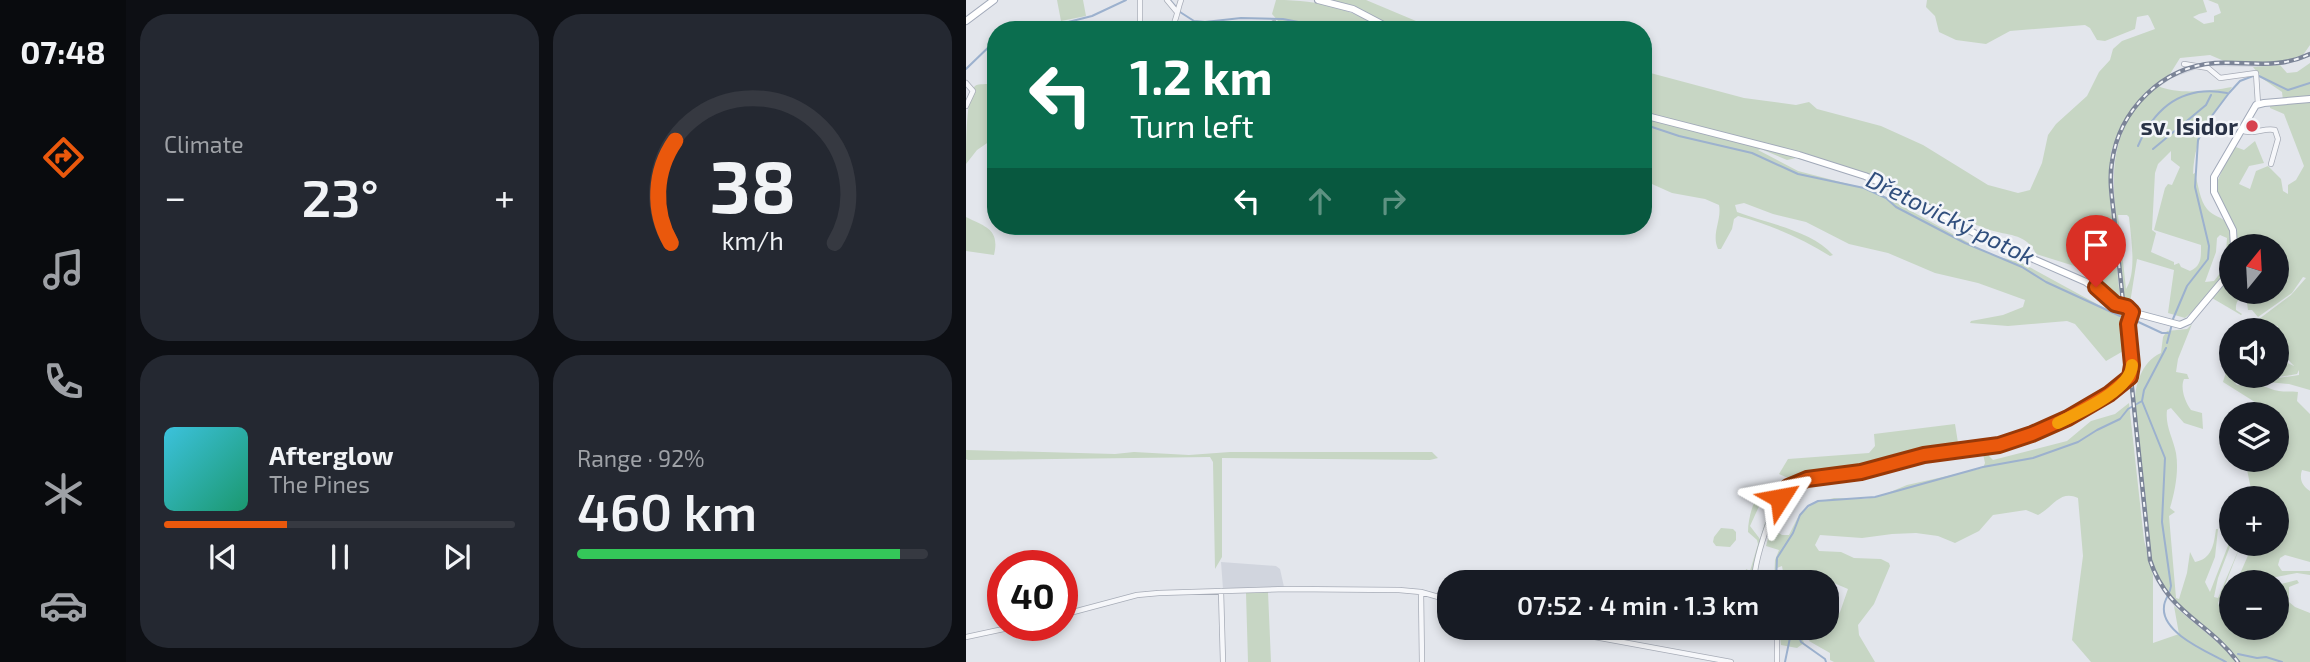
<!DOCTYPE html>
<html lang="en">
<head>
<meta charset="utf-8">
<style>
	:root { --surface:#171b24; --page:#242831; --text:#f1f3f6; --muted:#9ea1a6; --line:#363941; --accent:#ea580c }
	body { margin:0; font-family:"Exo 2",sans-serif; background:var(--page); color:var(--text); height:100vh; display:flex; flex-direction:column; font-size:26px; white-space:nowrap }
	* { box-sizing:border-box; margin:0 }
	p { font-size:23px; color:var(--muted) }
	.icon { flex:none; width:38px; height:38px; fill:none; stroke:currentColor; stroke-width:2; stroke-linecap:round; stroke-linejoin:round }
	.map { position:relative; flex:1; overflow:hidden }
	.panel { display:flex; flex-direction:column; gap:14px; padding:14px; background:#0d0f14; width:840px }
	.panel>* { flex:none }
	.guide { position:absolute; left:21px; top:21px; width:665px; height:214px; border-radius:28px; box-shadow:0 4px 10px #0003; background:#0b6e4f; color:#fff; overflow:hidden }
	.needle { width:46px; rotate:18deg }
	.controls { position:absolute; left:1253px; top:234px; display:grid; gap:14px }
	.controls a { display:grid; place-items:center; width:70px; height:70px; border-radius:50%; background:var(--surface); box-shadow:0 4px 10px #0003; font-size:35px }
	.speed { position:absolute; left:21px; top:550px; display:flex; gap:14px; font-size:35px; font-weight:700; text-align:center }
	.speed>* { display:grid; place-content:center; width:91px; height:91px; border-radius:50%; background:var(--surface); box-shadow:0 4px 10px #0003; line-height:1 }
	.speed .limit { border:10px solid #d22; background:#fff; color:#111 }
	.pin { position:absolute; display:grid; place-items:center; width:60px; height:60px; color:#fff; margin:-72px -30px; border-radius:50% 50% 50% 0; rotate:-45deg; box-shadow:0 0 7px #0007 }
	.pin .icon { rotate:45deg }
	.me { position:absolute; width:77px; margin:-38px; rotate:56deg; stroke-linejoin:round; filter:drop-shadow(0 0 5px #0008) }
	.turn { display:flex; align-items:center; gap:24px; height:147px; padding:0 28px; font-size:32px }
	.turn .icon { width:91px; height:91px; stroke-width:2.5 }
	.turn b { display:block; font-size:49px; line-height:60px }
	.lanes { display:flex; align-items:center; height:66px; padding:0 28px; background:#0003; justify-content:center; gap:35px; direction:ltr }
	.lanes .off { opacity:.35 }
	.big { font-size:52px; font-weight:600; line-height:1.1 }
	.panel .tile { flex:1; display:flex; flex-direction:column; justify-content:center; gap:10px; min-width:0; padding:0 24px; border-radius:28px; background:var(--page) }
	.panel .dial { align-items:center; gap:0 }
	.dial svg { height:182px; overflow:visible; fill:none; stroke:var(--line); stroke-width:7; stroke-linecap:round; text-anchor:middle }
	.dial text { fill:var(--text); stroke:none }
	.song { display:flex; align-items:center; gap:21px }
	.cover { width:84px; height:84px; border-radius:10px; background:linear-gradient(135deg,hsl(190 70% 55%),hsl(160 70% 35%)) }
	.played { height:7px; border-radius:4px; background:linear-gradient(90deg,var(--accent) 35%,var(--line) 35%) }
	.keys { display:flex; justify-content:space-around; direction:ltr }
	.heat { display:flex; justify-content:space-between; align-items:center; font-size:38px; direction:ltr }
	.charge { height:10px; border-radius:5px; background:linear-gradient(90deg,#34c759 92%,var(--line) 0) }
	.panel .tiles { flex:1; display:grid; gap:14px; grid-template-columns:repeat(2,1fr) }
	.trip { position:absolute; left:471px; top:570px; width:402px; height:70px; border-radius:28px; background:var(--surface); box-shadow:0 4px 10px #0003; font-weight:600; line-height:70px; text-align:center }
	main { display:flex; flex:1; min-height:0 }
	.tab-bar { display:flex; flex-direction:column; width:126px; justify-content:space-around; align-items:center; background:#090b0e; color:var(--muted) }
	.tab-bar .icon { width:49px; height:49px }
	.tab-bar .current { color:var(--accent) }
	.tab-bar b { font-size:32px; color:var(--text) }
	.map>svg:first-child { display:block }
	.built { fill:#d1d5de }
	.green { fill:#c7d6c4; fill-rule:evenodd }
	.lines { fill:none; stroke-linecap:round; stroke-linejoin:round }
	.stream { stroke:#9cb1ce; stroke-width:2 }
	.minor-casing { stroke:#a7acb7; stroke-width:6 }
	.major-casing { stroke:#a1a9b9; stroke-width:8 }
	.minor { stroke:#f6f7fa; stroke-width:4.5 }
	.major { stroke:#fff; stroke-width:6 }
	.rail-casing { stroke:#7b8497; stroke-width:4.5 }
	.rail { stroke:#f3f5f9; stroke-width:2; stroke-dasharray:5; stroke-linecap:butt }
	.route-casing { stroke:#983908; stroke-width:18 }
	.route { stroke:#ea580c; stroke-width:12 }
	.slow { stroke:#f59e0b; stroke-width:12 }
	.poi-dot { fill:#d7424f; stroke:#f3f5f9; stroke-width:2.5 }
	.labels { text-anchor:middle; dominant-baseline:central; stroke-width:5; stroke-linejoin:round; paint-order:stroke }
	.poi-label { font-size:23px; font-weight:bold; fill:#293246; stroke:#f3f5f9; text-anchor:end }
	.water-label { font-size:24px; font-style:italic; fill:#304e7d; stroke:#f3f5f9 }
</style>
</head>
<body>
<main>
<nav class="tab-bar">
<b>07:48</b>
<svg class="icon current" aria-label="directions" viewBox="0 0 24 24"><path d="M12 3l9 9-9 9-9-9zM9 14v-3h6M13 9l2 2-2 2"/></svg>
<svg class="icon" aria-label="music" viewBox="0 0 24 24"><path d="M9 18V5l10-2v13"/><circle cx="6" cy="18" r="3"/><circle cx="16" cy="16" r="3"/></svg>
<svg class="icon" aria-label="phone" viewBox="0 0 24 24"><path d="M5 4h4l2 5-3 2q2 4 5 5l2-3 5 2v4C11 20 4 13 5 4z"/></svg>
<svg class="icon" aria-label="climate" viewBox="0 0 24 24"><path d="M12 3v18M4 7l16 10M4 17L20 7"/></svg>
<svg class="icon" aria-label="car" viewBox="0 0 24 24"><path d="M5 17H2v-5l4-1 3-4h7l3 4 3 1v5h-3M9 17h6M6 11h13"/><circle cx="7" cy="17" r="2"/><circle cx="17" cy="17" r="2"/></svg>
</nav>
<section class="panel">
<div class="tiles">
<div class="tile"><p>Climate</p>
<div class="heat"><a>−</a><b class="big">23°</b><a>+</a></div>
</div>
<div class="tile dial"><svg viewBox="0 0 100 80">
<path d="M14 69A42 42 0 1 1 86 69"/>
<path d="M14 69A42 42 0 0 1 16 24" stroke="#ea580c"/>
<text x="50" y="56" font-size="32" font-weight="700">38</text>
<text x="50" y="72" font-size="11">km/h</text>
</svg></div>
<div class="tile">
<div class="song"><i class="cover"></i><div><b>Afterglow</b><p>The Pines</p></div></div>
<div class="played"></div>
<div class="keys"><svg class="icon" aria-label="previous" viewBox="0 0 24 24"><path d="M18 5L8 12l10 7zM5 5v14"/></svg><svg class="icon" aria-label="pause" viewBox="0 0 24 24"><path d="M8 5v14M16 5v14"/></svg><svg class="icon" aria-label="next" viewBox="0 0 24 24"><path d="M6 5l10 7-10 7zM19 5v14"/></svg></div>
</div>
<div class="tile"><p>Range · 92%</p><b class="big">460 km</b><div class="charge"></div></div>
</div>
</section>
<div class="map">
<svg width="1344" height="662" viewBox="0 0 1344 662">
	<rect width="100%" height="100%" fill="#e3e6ec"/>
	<path class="built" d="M1344,52V56L1322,64L1299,67L1239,66L1206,78L1180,96L1166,113L1155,136L1148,161L1150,215L1186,560L1192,578L1206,598L1218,611L1260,644L1274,662H1270L1257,647L1215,614L1203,600L1189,579L1182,561L1146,216L1144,160L1151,134L1163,111L1184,88L1204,74L1238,62H1306L1322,60Z
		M255,562L310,566L314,569L318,587L257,589Z"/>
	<path class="green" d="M91,0H117L120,16L95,21Z
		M310,0C357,0 381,9 423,30H364L333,23L325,25L320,30L306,14Z
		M362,0H400L450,21L484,30H432L406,17Z
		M961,0H1237L1241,12L1233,14L1227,17L1238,24L1248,22V16L1255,13L1252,4L1242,0H1344V45L1337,55L1321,60L1298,63L1258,61L1244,55L1214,58L1204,74L1184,88L1168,105L1154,128L1145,152L1143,187L1154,299L1151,301L1146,299L1128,284L1129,280L1118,269L1070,254C1060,233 1043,236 1024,230C1007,224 990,217 974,208L971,209L917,181L677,112V71L778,98L830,105L843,102L851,109L915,126L957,145L1022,185L1052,193L1064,190L1076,163L1082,135L1090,124L1121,96L1133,72L1144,60L1147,49L1156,41L1189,29L1184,18L1182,15L1171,17L1169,29L1139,41L1131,40L1124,28L1119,25L1044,31L1020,44L990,40L973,32L969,16L960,7Z
		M30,63V137L11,150L0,164C0,148 0,93 9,86C13,83 21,85 26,83L28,79L22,64Z
		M1344,63V96L1317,100L1316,92L1297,79L1287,67L1314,65L1321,73L1331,72Z
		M1192,86C1213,95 1244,91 1266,87C1245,121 1229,132 1227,174L1229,173C1232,184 1234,201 1241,209C1247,217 1257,216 1262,225C1279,259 1243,299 1219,318L1202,313L1208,270L1171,259L1164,303L1158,304C1156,279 1153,253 1151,228C1145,172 1143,125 1192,86ZM1205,151V160L1214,167L1206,185L1202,184L1199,188L1188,230L1235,245C1235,256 1236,266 1224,271L1215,267L1213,263L1208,265V262L1185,252L1190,233L1186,230L1189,173L1192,164ZM1152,215H1161L1163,217C1165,237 1171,273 1160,289ZM1254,235L1261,238L1259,267L1248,281L1239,282L1250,252L1251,238Z
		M1344,102V390L1323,384L1292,381L1333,375V370L1331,374C1318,376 1303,380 1290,376H1311V358L1328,366L1311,348L1318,330L1311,345L1310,331L1312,326L1301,325L1296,329L1289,322L1325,295L1340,278L1337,277L1326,293L1292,317L1286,310H1282L1281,303L1285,297L1284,295C1275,296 1269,300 1270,310L1276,314L1275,315L1246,298L1265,270V292H1311V247H1270L1268,226L1252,193L1251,182L1267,146L1278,150L1289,141L1298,163L1283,166L1273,184L1284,189L1290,171L1302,166L1315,179L1317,191L1322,194V185L1330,180L1338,166L1318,114L1304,108V105Z
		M677,117C751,137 828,150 899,178C940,194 978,220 1017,241L974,221L924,191L894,177L830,158L821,160L795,149L792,150L832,171L909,191L1023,254L1056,263L1142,310L1149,312L1151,310L1156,316L1159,350L1140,361L1109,324L1101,321L1042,326L1004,323L1005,321L1037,315L1057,307L1059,300L1012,283L969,273L922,253L883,244L840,222L807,214L778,203L769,205L771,212C802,224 845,230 867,255L864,256C835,238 805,225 772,216L768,219L766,229L755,249H752C745,234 756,220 753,205L739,199L706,193L677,180Z
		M0,217C20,227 34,229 28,255L0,251Z
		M1226,324L1212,359L1210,372L1221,374L1223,379H1218C1214,388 1219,402 1225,410L1236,413L1237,429L1218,423L1205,408L1201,410C1199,426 1207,438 1210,453C1213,471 1209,491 1204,508L1209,512L1203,516L1210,598L1213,599L1221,573L1224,552L1229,562C1246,559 1248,544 1250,529H1252L1249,557L1239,582L1244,592L1265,538V544L1252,578L1248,597L1252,598L1275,544L1252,603L1256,614H1262L1265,595V628H1311V585L1331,580L1333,583L1323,587V602L1329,607L1344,613V662H1274C1252,631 1215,616 1195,582C1177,552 1179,511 1176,477C1173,454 1169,431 1169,408C1168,398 1170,385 1174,376C1178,366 1185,357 1195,353L1197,337L1201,331L1221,329Z
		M1265,367V376H1268L1267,381L1271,385L1282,386L1273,376C1286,379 1300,389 1313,391C1319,392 1325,391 1332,392L1331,401L1344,414V472L1336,470C1333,479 1336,486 1344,491V562L1319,555L1314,558L1312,565L1316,571H1344V575L1331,573L1310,577L1299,583H1270L1287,544H1311V499H1284L1285,489L1279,460H1311V415H1292L1291,413L1294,408L1292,404L1257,382L1260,372L1263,377Z
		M1163,403L1178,540L1187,575V643L1213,634L1208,606L1257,647L1270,662H1125L1106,640L1117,556L1112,498C1094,489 1086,508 1072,515L1060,510L1027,515L1013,531L989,543L972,536L950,533L926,534L896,538L854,535L849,545L853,551L875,552L888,558L915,559L923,563L924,566L908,604L892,625L893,635L909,662H868L864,660V653L843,641L850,628H861L874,612L882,589L856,578L849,583H819L816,566L811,568V583H808L809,560L813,550L800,546L805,528L816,535H823L833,515L848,503L868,498L897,499L912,497L941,485L1017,468L1019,463L1017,454L1011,452L882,479L889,475L993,452L1055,441L1024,450L1023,456L1027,460L1101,441L1125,421L1149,414Z
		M989,424L993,449L958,455L895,472L831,482L813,474L822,459L903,453L909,446L908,434Z
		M0,450L149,454L168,452L223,455L264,452H466L472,458L464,460L256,458V557L249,569L247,462L244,457L2,460L0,459Z
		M793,494L795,502L784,526L794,539L799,523L814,498L797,539L788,583H778L780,569L784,571L792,544L791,540L782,532C782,520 786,504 793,494Z
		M755,528L767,529L770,532V540L764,547L750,546L747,542L748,537Z
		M302,592L305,662H282L280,593Z
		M813,628H833L838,643L831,648L815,645Z"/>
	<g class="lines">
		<path class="stream" d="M204,0L210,7
			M214,12L228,21L239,22L275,18L317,19L373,30
			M71,30L126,16L160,0
			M0,69L30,40
			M1293,76L1322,90L1344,83
			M677,124L713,136L786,153L832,174L898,188L920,198L930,207L999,243L1056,267L1080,282L1154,316
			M1172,146C1189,107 1217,85 1261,93
			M1187,149L1240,105L1245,95
			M1166,319L1196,333H1202
			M1207,319L1221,286L1242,259L1243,246L1229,187L1232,140L1242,121L1263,93L1274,81L1287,76
			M1201,343L1206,324
			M1200,348L1178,390L1176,401L1199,458L1196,522L1205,586C1204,595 1198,599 1198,607C1195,633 1242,652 1260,662
			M810,583L811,558L827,533L834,515L842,506L852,501L909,497L1017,467L1067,458L1112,442L1131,430L1154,419L1162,409L1176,401
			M830,628L835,642L859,659L860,662
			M1272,654L1291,658L1300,657L1316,662
			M819,662L826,628"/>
		<defs>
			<path id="minor" d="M174,0V30
				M201,0L211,12
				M205,30C211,19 211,11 215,0
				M302,30L304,25L308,23
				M1218,64L1242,68L1254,78L1290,73L1292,104
				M0,83L7,91L0,106
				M1275,130C1287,136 1298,127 1309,130L1312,139L1305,164
				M788,583C788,562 806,503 821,488C835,475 874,476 893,472C916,468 938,459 961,454C985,450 1010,450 1035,444C1067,437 1147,403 1165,375L1162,324L1166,312
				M255,591L257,662
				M455,592L456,662
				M96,615L171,595L193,593L321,589L433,590L455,592L483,600
				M580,628L765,662
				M811,628V662
				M0,637L56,625"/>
			<path id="major" d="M352,0L387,9L427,30
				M0,21L28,0
				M677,115L833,155L899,176L927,188L1010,234L1120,282L1149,304L1161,307L1169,313L1214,325L1223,321L1259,278L1265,264
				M1268,247L1267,230L1248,192V177L1290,105L1298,103L1344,99"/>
		</defs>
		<use href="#minor" class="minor-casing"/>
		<use href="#major" class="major-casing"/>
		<use href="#minor" class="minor"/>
		<use href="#major" class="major"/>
		<defs>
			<path id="rail" d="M1272,662C1242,621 1201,613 1184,560L1148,216C1146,198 1143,180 1146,162C1153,110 1196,67 1249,63C1284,61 1310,70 1344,54"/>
		</defs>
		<use href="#rail" class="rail-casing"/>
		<use href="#rail" class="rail"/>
	</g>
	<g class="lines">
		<defs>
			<path id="route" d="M814,498L822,487L841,479L895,472L958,455L1033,445L1066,434L1102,418L1143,394L1164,377L1166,365L1162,324L1166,312L1161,307L1149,304L1130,287"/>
		</defs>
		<use href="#route" class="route-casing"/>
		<use href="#route" class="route"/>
		<path class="slow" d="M1092,423C1112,413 1165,390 1166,365"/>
	</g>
	<circle class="poi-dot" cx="1286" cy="126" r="7"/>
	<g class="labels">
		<g class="poi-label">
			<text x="1272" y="126">sv. Isidor</text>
		</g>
		<g class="water-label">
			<text transform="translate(985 217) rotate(26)">Dřetovický potok</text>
		</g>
	</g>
</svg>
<div class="controls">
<a><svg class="needle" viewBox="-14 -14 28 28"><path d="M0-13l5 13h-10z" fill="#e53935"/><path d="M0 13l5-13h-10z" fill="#9ea1a6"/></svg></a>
<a><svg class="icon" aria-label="sound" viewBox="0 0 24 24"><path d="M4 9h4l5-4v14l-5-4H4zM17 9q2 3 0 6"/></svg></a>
<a><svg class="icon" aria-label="layers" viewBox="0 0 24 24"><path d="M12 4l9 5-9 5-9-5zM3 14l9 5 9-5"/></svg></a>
<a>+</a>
<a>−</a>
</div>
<div class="speed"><div class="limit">40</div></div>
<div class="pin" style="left:1130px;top:287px;background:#d93025"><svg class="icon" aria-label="arrive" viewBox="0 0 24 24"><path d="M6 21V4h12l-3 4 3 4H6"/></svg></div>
<svg class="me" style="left:814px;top:498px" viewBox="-20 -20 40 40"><path d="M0-17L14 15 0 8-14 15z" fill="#ea580c" stroke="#fff" stroke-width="4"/></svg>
<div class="trip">07:52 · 4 min · 1.3 km</div>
<div class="guide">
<div class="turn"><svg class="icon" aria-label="left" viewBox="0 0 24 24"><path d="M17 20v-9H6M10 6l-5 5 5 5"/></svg><div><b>1.2 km</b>Turn left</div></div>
<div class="lanes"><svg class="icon" aria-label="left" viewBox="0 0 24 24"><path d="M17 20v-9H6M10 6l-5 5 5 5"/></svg><svg class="icon off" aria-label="ahead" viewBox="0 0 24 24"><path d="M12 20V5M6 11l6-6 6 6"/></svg><svg class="icon off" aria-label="right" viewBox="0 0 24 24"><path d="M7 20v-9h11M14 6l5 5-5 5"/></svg></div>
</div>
</div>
</main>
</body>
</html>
